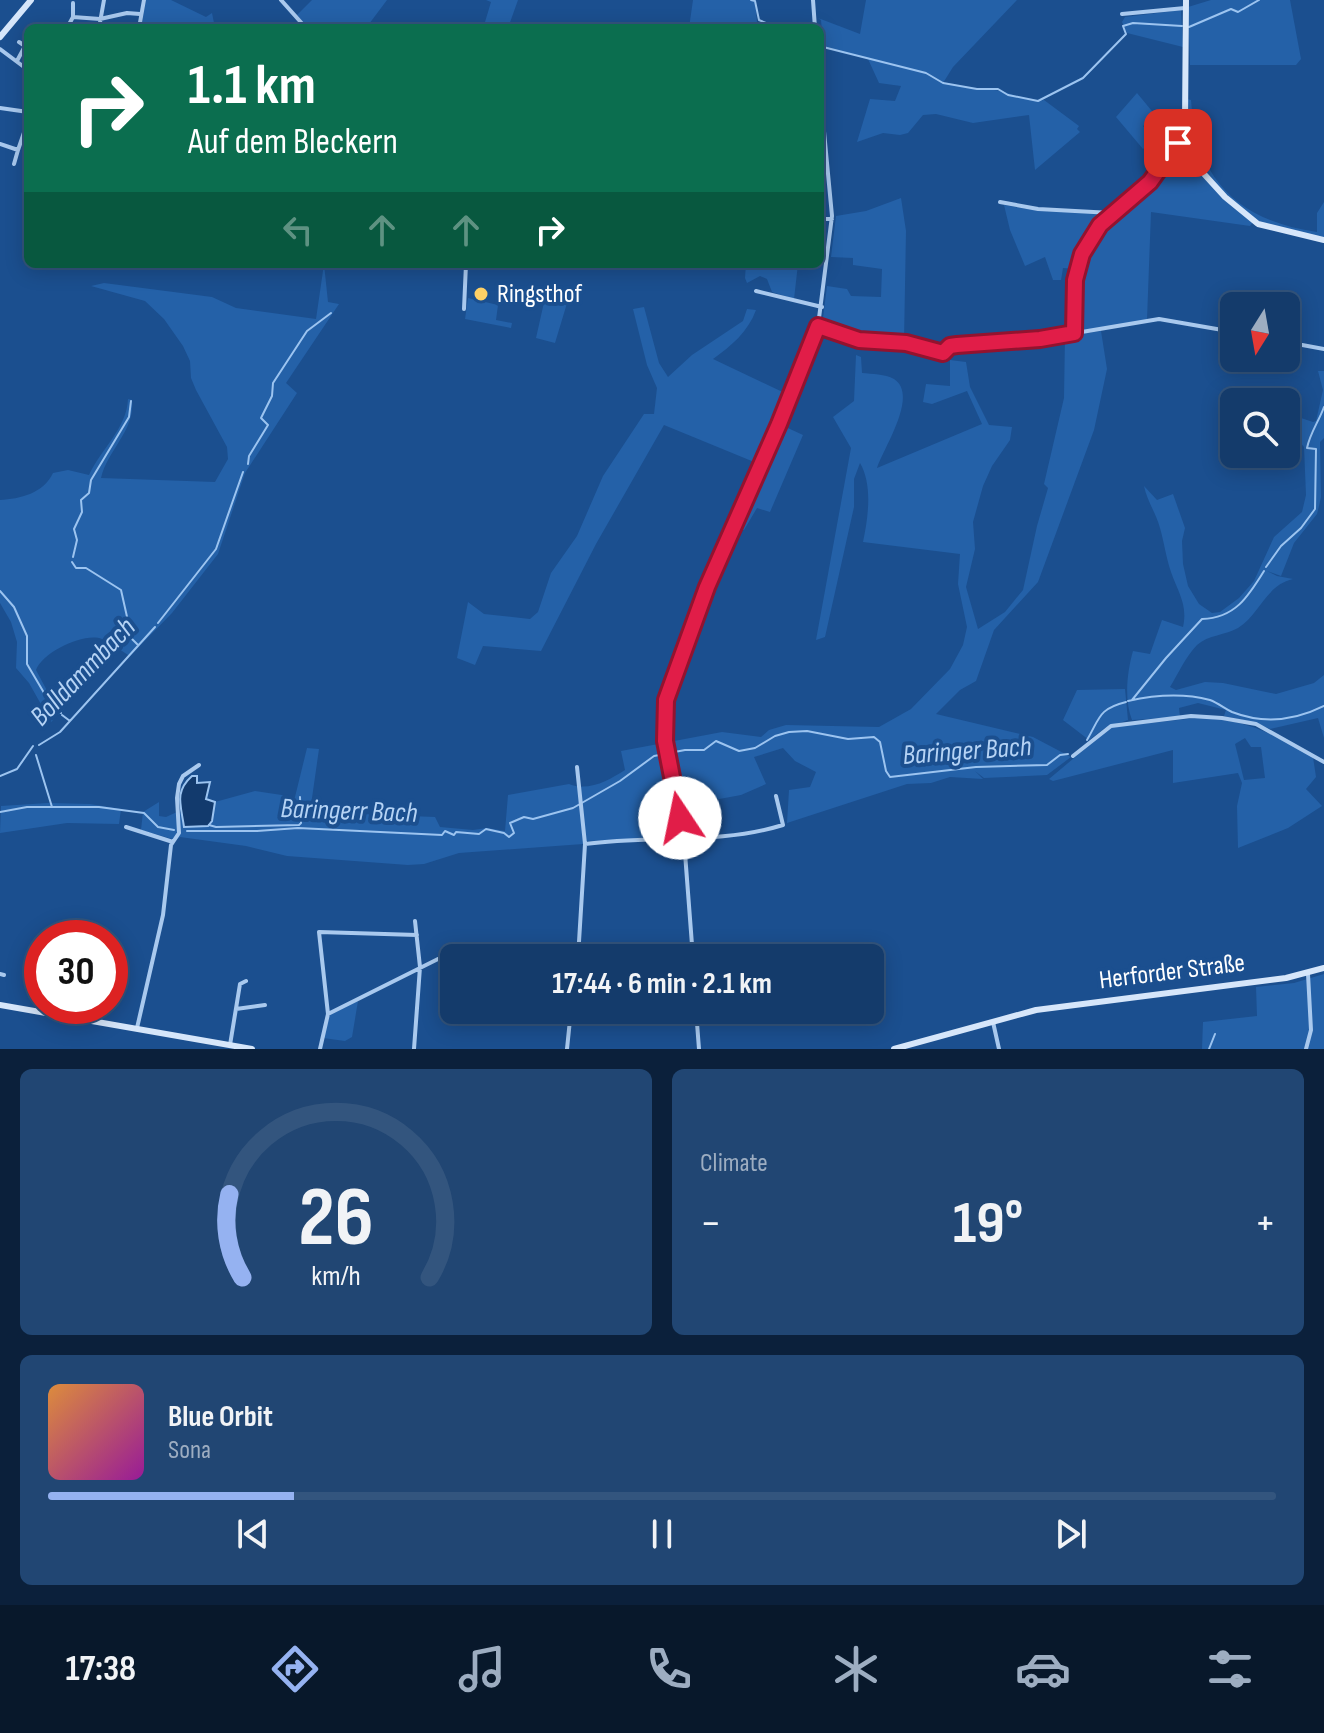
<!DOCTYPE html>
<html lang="en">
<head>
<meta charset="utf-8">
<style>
	:root { --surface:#143b6b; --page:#214673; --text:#f1f3f6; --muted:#9dadc1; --line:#33557e; --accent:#95b2f1 }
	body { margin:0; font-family:"Sofia Sans Condensed",sans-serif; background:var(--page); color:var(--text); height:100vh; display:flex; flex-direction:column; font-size:30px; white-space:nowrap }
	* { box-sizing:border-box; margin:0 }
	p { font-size:26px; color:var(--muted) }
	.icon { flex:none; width:44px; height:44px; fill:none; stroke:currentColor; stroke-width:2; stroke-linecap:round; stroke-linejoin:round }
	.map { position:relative; height:1049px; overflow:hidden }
	.side { display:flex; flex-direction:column; gap:20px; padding:20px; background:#0b203b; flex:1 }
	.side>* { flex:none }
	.top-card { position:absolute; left:24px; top:24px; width:800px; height:244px; border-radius:12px; box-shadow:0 4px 20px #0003,0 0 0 2px var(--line); background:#0b6e4f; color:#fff; overflow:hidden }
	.needle { width:52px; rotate:191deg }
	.buttons { position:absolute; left:1220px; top:292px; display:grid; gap:16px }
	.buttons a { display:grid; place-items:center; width:80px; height:80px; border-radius:12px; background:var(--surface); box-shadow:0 4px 20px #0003,0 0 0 2px var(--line); font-size:40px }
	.speed { position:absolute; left:24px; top:920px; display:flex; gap:16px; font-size:40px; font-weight:700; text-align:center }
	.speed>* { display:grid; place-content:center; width:104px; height:104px; border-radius:50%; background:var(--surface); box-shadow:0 4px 20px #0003,0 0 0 2px var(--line); line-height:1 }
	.speed .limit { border:12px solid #d22; background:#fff; color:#111 }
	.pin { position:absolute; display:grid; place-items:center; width:68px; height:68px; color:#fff; margin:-34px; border-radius:16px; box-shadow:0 4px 12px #0006 }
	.me { position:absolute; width:88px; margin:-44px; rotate:349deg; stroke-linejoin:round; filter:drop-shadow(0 0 6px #0008) }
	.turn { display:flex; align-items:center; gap:28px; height:168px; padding:0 32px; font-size:36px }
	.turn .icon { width:104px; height:104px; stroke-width:2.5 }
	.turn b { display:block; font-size:56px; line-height:68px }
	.lanes { display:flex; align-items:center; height:76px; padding:0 32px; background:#0003; justify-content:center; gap:40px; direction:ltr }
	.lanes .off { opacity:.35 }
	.big { font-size:60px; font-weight:700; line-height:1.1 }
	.side .tile { flex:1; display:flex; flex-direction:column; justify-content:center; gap:12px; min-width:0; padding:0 28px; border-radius:12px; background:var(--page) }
	.side .dial { align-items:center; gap:0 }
	.dial svg { height:208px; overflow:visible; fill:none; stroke:var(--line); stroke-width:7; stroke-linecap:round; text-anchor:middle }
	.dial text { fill:var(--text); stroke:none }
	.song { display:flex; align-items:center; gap:24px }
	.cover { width:96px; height:96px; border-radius:12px; background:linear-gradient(135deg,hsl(30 70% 55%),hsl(300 70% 35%)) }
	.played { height:8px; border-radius:4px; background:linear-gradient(90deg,var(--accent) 20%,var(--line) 20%) }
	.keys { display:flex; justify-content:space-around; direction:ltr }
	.heat { display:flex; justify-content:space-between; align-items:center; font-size:44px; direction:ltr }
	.side .tiles { flex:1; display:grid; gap:20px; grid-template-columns:1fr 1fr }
	.tile:last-child { grid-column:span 2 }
	.trip { position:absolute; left:440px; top:944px; width:444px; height:80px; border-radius:12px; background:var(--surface); box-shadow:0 4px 20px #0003,0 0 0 2px var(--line); font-weight:700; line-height:80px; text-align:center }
	.menu { display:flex; height:128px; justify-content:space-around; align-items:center; background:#08182b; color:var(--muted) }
	.menu .icon { width:56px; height:56px }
	.menu .selected { color:var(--accent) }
	.menu b { font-size:36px; color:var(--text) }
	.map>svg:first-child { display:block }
	.green { fill:#2461a8; fill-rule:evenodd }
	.water { fill:#123a6d; stroke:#9cc4f0; stroke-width:2 }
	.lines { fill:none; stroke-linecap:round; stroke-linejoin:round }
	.stream { stroke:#9cc4f0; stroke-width:2 }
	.minor { stroke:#a9c9ee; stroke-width:4 }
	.secondary { stroke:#d6e6fa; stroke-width:6 }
	.route-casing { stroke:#92132f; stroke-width:20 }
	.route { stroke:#e11d48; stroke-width:14 }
	.poi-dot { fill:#ffd166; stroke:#1b4f8f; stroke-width:3 }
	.labels { text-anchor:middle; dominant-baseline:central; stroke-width:8; stroke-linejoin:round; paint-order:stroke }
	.poi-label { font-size:26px; fill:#fff; stroke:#1b4f8f; text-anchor:start }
	.street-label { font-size:26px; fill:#fff; stroke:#1b4f8f }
	.water-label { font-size:28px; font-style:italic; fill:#b5d3f5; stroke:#1b4f8f }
</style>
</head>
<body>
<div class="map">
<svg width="1324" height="1049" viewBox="0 0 1324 1049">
	<rect width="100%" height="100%" fill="#1b4f8f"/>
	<path class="green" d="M146,0H171L206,17L212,13L215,28H141Z
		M312,0H387L366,28H308L296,16Z
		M486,0H518L508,28H479L485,22L491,2Z
		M693,0H755L757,22L773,28H689Z
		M866,0H1017L953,67L943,83C961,87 977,88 994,90C1011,91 1026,104 1044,100L1079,126L1077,129L1080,132L1035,170L1029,115L973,123L936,114L923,115L908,133L900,135L883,133L857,142L870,99L895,101L901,86L879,83L868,59L823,47L821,20L818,18L860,34Z
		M1211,0H1290L1301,59L1296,65H1190L1188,7Z
		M1181,10L1183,47L1127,33L1122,22L1125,17Z
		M1137,93L1156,116L1143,126L1154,141L1143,149L1116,117Z
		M1187,99L1191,100C1196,180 1239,221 1317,232V213L1324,202V238C1303,233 1277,230 1258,221C1229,207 1193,162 1187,130C1185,120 1187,109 1187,99Z
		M1183,138L1204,175L1253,222L1250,226L1151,212L1147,320L1078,331L1076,280L1092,240L1114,213L1146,190L1162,171Z
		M901,198L906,231L904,341H866L822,326L827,286L847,289L851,296L881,297L882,269L853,265V258L831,257L836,216L866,211Z
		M1004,205L1039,211L1107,213V217L1081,253L1076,269L1063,268L1061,280H1053L1045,257L1025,266L1010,230Z
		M324,264L328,302L339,304L286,383L297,393L245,473L218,554L172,613L130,656C121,651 112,643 102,639C84,632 43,652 36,670L52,700L65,708L51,722L29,683L16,668L17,642L11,622L0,603V500C20,499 44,493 53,473L68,470L89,475C101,449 127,428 128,399L132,400C135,431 108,449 101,478L215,482L228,459L227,447L196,390L191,378L190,361L183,346L164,319L145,301L91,286L104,283L212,297L236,308L316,319Z
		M746,264H798L794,299L772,292L767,279L760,276L747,283L745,278Z
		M547,289L571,290L555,343L536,338Z
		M468,298L498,305L496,320L512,323L511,328L465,319Z
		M644,307L659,363L668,377L692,355L743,321L747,309L756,310C748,332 731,346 713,359L789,395L777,423L803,435L770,512L757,508L744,530L738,529L763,471L759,464L664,425L596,544L541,651L483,646L475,665L457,658L468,602L484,614L530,619L538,612L551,573L577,536L603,476L644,414H654L657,388L647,365L633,309Z
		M1101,331L1107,369L1094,430L1038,582L994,630L976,681L960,690L936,714L1033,737L1071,757L1047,775L984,778L975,771L983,779L950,777L931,783L907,784L787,823L789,790L810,787L816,772L795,761L783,748L754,757L766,784L741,795L714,800L717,834L691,836L676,759L665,756L674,799L659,803L660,839L585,841L582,825L583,844L459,853L424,864L408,865L287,856L246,846L180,837L176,840L141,830L143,812L159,802V816L166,817L177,812L182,814L184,827L212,821L215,802L255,791L295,797L307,748L319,749L310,812L435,817L440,827L473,830L487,828L505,831L508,795L569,784C589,792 609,780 625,770L621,751L722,732L761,737L769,730L786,725L879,727L911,709L950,669L963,645L967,627L958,584L960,554L863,542C868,518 873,485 860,463L854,479V507L825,637L816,640L851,448L833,417L854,401L856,355L861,357L862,373C872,374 885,374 894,379C919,395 884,447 877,468L982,424L967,391L932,404L923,402L926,384L950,386V360L966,362L970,387L989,425L1012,427L1010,440L992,466L983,486L973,522L975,549L966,587L978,629L1005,612L1023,590L1037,526L1048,488L1044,484L1064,398L1065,336Z
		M1318,371H1324V438L1320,442L1321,497L1319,506L1317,514L1294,543L1281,576L1267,571L1277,576L1293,579C1266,585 1260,614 1238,628C1226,635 1208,635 1197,645C1186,656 1178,674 1170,687L1176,690L1205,682L1223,683L1276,694L1314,683L1324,675V738L1318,718L1270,729L1256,723L1224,716L1226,710L1198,703L1179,708L1180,717L1132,720C1124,700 1127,672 1133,651L1150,654L1162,620L1183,627C1188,605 1178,592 1171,572C1166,557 1164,542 1160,528C1156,513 1147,501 1144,486L1157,500L1173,494L1185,528L1182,541L1183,564L1188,586L1199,604L1212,613L1220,612L1239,598L1254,581L1274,537L1302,512L1306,495L1304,447L1286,426V413L1313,422L1316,421L1323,390Z
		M1125,689L1128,720L1105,728L1089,740L1063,720L1077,690Z
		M1197,718C1250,720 1268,732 1313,757L1316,777L1306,789L1322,806L1288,828L1238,848L1237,806L1242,783L1238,773L1173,783V750L1053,781L1049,779L1111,727ZM1245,738L1251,747H1261L1265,778L1244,780L1235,744Z
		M48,803L90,804L121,809L119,824L67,823L0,833L1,806Z
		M1324,974V1049H1202L1203,1022L1257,1016L1256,987L1294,983Z
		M358,1001L352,1037L345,1041L323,1038L330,1015Z"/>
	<path class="water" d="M192,776H197V783L210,782L206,799L215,802L212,821L208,826L184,827C181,805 174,792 192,776Z"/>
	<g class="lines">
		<path class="stream" d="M751,0L755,1L759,20L778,28
			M1189,27L1231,9L1238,12L1259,0
			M823,47L926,73L943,83L977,89H998L1008,95L1038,101L1083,78L1126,34L1123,26L1133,23L1182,26
			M248,464L249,456L268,425L261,418L272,396L273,383L307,331L331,313
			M73,557L77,540L74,529L82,512L81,500L89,493L91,480L129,417L131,401
			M72,562L76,568H86L121,590L132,639L138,645
			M1266,567L1281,546L1301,528L1315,509L1316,449L1307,448C1310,433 1319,421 1324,407
			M0,591L14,607L27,636V664L50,703L61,713
			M158,623L216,549L243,472
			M1132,700L1166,658L1202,619C1235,618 1248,597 1264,571
			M1128,701C1155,695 1183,693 1210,700C1218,703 1224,708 1232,712C1263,724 1294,721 1324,706
			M62,715L70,721
			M1087,740C1100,718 1098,709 1126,702
			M39,745L60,732L155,627
			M36,755L52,807
			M0,776L17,769L33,746
			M0,812L27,807H99L144,813L158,827L174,830
			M209,825L216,827L299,825L301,823L300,797
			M187,831H257L298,828L442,835L445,831L454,835L456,832L479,834L486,829L504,833L509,837L514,833L510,823L524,817L533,819L573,808L620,781L654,756L685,750H704L716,741L739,751L755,748L775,736L789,732L807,731L848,739L874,737L880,742L886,771L890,777L976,767L1047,765L1060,755L1068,754
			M1209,1049L1215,1034"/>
		<path class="minor" d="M281,0L306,28
			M813,0L815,28
			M1122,14L1185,8
			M73,17V3
			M67,28L73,17L100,19L127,13L140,14
			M99,28L104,0
			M139,28L144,0
			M0,49L28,70
			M17,61L25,46L19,42
			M0,108L28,112
			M0,144L18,150L28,121
			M14,164L18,150
			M1000,202L1038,209L1112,213C1146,188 1159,170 1183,136L1187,135
			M820,219H832
			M756,291L822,307
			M464,309L466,264
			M818,326L859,340L906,343L943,353L950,346L957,345L1040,339L1159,319L1234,332
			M1074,333C1075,284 1074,250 1112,213
			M1286,342L1324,349
			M1073,756L1111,726L1191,716L1222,718L1256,724L1324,762
			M577,767L585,844L578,958
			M126,827L173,842
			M585,844C651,835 718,845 783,825L776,796
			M580,946L630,944
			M693,958L684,840L665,741L666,700L707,587L779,424L818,326L832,216L820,89
			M0,974L4,975
			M236,1009L265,1005
			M696,1010L699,1049
			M328,1014L438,959L466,954
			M993,1022L999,1049
			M137,1028L163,915L171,845L179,833L177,798L179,784L183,776L199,765
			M230,1045L240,984L246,981
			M320,1049L328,1014L319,932L417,935
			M414,1049L420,967L415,921
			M567,1049L571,1010
			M1306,1049L1311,1030L1308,974"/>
		<path class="secondary" d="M1186,0L1185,123L1189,145L1204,174L1225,197L1258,224L1324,240
			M0,37L31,0
			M0,1005L252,1049
			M894,1049L1036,1010L1286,978L1324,968"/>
	</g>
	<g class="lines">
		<defs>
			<path id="route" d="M680,818L665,741L666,700L707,587L779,424L818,326L859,340L906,343L943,353L950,346L957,345L1040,339L1074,333L1075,280L1082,254L1100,225L1150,182L1178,143"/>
		</defs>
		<use href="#route" class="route-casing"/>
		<use href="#route" class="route"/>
	</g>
	<circle class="poi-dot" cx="481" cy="294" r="8"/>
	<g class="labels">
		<g class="poi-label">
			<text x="497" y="294">Ringsthof</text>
		</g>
		<g class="street-label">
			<text transform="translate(1172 972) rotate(-7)">Herforder Straße</text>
		</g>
		<g class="water-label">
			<text transform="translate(83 672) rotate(-46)">Bolldammbach</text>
			<text transform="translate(967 751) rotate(-4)">Baringer Bach</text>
			<text transform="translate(349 811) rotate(2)">Baringerr Bach</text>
		</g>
	</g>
</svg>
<div class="buttons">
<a><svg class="needle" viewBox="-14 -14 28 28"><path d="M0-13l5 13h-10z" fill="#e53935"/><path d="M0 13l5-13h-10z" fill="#9dadc1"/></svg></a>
<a><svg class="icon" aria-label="search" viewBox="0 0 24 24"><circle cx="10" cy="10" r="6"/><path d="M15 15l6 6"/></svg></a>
</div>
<div class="speed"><div class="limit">30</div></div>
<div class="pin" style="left:1178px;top:143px;background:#d93025"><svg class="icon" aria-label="arrive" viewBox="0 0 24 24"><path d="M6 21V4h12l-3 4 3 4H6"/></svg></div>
<svg class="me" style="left:680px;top:818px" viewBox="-20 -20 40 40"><circle r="19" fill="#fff"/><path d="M0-13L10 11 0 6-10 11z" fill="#e11d48"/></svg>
<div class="trip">17:44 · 6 min · 2.1 km</div>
<div class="top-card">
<div class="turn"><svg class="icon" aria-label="right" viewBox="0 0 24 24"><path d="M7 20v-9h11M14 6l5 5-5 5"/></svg><div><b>1.1 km</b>Auf dem Bleckern</div></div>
<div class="lanes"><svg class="icon off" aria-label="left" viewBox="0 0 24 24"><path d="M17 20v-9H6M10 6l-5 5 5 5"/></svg><svg class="icon off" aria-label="ahead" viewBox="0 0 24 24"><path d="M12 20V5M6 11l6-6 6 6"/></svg><svg class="icon off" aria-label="ahead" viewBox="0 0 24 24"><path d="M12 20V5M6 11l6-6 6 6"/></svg><svg class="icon" aria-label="right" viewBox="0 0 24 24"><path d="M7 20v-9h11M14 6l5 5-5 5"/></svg></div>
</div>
</div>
<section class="side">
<div class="tiles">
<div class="tile dial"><svg viewBox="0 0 100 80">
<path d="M14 69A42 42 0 1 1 86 69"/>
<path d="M14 69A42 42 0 0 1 9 37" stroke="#95b2f1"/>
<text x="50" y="56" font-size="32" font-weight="700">26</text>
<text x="50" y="72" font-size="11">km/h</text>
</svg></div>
<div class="tile"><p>Climate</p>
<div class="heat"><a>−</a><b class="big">19°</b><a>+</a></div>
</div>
<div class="tile">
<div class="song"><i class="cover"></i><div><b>Blue Orbit</b><p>Sona</p></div></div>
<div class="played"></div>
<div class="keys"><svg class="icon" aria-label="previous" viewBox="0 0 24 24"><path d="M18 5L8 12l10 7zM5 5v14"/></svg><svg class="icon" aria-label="pause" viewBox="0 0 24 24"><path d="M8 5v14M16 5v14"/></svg><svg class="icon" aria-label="next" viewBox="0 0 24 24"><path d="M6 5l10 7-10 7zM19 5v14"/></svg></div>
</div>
</div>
</section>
<nav class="menu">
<b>17:38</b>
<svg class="icon selected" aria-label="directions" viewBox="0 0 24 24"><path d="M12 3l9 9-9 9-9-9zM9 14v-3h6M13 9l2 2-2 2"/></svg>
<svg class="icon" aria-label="music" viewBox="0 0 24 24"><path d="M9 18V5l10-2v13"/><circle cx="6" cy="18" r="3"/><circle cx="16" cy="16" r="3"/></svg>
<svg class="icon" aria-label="phone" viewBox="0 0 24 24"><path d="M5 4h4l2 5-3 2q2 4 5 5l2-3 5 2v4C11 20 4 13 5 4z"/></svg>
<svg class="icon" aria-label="climate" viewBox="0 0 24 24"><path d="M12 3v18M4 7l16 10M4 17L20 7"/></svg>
<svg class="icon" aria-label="car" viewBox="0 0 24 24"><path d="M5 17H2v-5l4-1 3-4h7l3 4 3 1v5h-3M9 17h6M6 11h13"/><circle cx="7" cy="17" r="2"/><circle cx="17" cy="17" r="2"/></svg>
<svg class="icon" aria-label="filters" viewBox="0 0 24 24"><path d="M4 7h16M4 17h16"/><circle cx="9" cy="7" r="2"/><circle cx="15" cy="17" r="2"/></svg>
</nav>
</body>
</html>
